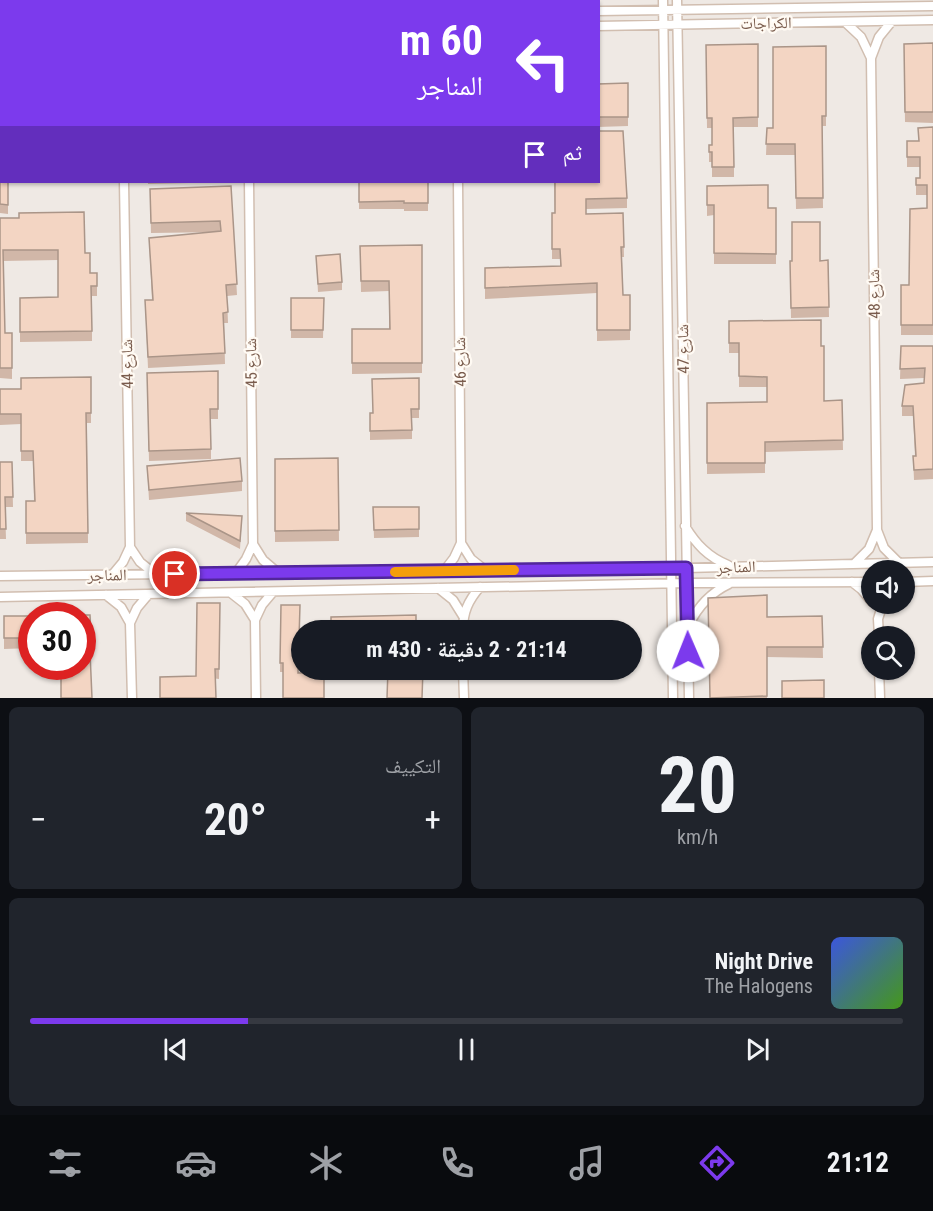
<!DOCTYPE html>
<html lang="ar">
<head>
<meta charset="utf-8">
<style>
	:root { --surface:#171b24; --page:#20242c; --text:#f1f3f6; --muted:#9ea1a6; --line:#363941; --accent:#7c3aed }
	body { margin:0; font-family:"Roboto Condensed","Noto Naskh Arabic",sans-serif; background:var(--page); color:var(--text); direction:rtl; height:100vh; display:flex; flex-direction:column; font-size:22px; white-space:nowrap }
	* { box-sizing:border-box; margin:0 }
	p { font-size:20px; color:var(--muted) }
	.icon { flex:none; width:33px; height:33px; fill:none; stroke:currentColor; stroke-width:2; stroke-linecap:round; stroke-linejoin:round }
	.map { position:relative; height:698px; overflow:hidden; direction:ltr }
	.details { display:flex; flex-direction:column; gap:9px; padding:9px; background:#0d0f14; flex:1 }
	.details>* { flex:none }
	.guide { position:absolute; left:0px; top:0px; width:600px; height:183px; box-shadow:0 2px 4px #0004; direction:rtl; background:#7c3aed; color:#fff; overflow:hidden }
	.controls { position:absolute; left:861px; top:560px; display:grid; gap:12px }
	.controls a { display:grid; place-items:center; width:54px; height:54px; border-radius:50%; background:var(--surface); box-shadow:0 2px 4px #0004; font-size:30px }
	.speed { position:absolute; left:18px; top:602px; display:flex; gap:12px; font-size:30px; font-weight:700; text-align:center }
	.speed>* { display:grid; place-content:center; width:78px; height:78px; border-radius:50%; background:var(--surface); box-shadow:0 2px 4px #0004; line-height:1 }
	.speed .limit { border:9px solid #d22; background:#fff; color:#111 }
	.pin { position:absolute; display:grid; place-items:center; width:51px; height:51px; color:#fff; margin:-26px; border:3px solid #fff; border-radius:50%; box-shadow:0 2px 6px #0007 }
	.me { position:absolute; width:66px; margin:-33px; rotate:359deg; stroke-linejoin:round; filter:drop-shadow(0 0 4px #0008) }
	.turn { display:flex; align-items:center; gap:21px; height:126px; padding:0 18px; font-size:27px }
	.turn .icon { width:78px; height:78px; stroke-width:2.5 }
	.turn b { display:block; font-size:42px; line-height:51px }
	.then { display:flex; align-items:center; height:57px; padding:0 18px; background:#0003; gap:12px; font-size:22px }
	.big { font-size:45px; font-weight:700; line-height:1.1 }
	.details .tile { flex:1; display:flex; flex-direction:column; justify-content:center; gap:9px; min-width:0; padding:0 21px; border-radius:9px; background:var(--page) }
	.details .dial { align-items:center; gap:0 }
	.dial b { font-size:78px; line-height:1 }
	.song { display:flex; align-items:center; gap:18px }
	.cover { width:72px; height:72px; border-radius:9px; background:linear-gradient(135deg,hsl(230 70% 55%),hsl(100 70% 35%)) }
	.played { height:6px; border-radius:3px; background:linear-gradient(90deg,var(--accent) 25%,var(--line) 25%) }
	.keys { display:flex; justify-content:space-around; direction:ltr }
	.heat { display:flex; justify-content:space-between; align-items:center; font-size:33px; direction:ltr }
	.details .tiles { flex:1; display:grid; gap:9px; grid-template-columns:1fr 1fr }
	.tile:last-child { grid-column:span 2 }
	.trip { position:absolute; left:291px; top:620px; width:351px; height:60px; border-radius:30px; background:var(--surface); box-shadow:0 2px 4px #0004; font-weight:700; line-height:60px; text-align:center; direction:rtl }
	.dock { display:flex; height:96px; justify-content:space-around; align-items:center; background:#090b0e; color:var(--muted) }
	.dock .icon { width:42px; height:42px }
	.dock .active { color:var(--accent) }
	.dock b { font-size:27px; color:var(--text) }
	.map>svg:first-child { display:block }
	.industrial { fill:#efe9e4; fill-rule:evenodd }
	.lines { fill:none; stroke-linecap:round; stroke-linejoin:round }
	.street-casing { stroke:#d1beb0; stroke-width:11 }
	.street { stroke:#fff; stroke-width:8 }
	.wall { fill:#d1b7a8 }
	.building { fill:#f3d5c3; stroke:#aa9588; stroke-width:1.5 }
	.route-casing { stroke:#51269a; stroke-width:15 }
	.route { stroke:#7c3aed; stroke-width:10 }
	.slow { stroke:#f59e0b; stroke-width:10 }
	.labels { text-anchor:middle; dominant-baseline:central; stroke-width:4.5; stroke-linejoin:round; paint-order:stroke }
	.street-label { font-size:16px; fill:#7a5c4d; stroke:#fffaf3 }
</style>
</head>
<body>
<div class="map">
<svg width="933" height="698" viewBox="0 0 933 698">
	<rect width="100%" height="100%" fill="#fdf6ec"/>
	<path class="industrial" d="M0,0H933V698H0ZM2,2H598V182H2ZM872,570H904V603H872ZM32,615H82V666H32ZM302,630H632V669H302ZM872,636H904V669H872Z"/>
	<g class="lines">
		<defs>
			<path id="street" d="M129,0L130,2
				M251,0L252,2
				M464,0L465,2
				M663,0L673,698
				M677,0L689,698
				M118,2L119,0
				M237,2L238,0
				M446,2L447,0
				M598,11L933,6
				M0,20H2
				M892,21L879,37L871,58L877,530L884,548L898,562
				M845,22L861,37L871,58
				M598,26L933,20
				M0,37H2
				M685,526C696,544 708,557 728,565
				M461,543L471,559L485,570
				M253,544L263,560L277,572
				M130,547L140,562L155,574
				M855,563L869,549L877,530
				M444,571L454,558L461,543L458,182
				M236,573L246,559L253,544L249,182
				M113,574L123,562L130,547L124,182
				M0,576L686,568L933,562
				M852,582L861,589L872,602
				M904,582L933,581
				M438,588L453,600L463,616
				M231,593L245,604L255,620
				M106,595L121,607L130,623
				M0,597L686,583L872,582
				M689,625C698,606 710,593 729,584
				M463,630C463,612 468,601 480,587
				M879,636L878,619L883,603
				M463,669L464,698
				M879,669L880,698
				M132,698L130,623L137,608L148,595
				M256,698L255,620L262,605L273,592"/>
		</defs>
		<use href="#street" class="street-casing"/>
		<use href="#street" class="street"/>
	</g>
	<path class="wall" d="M933,43V123L905,122L904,44Z
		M758,44V127H734V177H712V162H709V145H712V128H707L706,45Z
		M826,46V126H822L823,208L796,209L795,155H766L767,128H773Z
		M628,83V126L598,127V84Z
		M933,127V335H901V285H909L927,208V195H916V178H920V167H907V141H919Z
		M0,139L8,182V214L0,213Z
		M148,182H230L148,184Z
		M359,182H428V211H404V209H359Z
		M554,182L627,198V208L586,209V214L623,213L624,257H622L623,295H630V340L597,341V293L485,299V268L560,266V259H552V213H555Z
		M231,186L237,295L227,296L228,323H224L225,364L148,368L145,300H152L149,238L220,232L151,233L150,189Z
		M707,186L768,208H776V264H714V215L707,216Z
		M0,218L85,253L90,273H97V296H92V341L20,342V298L58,297V260L3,261L5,333H12V379L0,378Z
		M422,245V373L352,374V329H389V291L361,292L360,246Z
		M316,256L342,282V290L318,292Z
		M828,260L829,317L791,318L790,261Z
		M291,298H324L323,338H291Z
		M729,321L821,346L824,401L842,400L843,450L765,452V473L707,474V403L767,402V387H739V353H729Z
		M901,346H933V479L914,480L913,456H915L913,416H902V406L924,383V378L900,379Z
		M218,371V419H211V459L149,461L147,373Z
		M91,377V423H87L88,543L26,544V501H34L33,461H21V424L0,425V389H21Z
		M419,378V418H412V439L370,440V413H372Z
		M338,458L339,541L275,542V459Z
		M0,462H12L13,507H5L6,539H0Z
		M147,466L242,481V491L149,500Z
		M373,507H419V537L374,538Z
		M186,513L242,516L240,549L186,521Z
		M708,598L767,617L822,616L823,658L767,657V698H710Z
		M220,603L219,679L196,676Z
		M281,605L283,672H280Z
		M82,615H90L91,647H82Z
		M4,616H32V648L4,649Z"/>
	<path class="building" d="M933,43V112H905L904,44Z
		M758,44V117L733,118L734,167H712V152H709V145H712V118H707L706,45Z
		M826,46V116H822L823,198H796L795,144H766L767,128H773V47Z
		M628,83V117H598V84Z
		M933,127V325H901V285H909L910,209L927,208V185H916V178H920V157H907V141H919L918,128Z
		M598,131H623L627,198L586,199V214L623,213L624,247H621L623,295H630V330H597V283L485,288V268L561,266L560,249H552V213H555V182H598Z
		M0,139H2V182H8V205L0,204Z
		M359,182H428V203H404V201L359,202Z
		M768,185V208H776V254L714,253V205H707V186Z
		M231,186L237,284L226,285L228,312L223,313L225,353L148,357L145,300H153L149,238L221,231L220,221L151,223L150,189Z
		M84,212L85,253H90V273H97V286H91L92,331L20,332V298L58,297V250H3L5,333H12V368H0V218H19V213Z
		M792,222H820V261L828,260L829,307L791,308L790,261H792Z
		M422,245V363H352V329H390L389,281H361L360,246Z
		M340,254L342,282L318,284L316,256Z
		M291,298H324L323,330H291Z
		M821,320V346H824V401L842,400L843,440L765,442V463H707V403L767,402V377L739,376V343H729V321Z
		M901,346H933V469L914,470L913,456H916L913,406H902L905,385L924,383L925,368L900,369Z
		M218,371V409H210L211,449L149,451L147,373Z
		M91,377V413H86L88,533H26V501H35L33,451H21V414H0V389H21V378Z
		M419,378V409H411L412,430L370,431V413H373L372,379Z
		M240,458L242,481L149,490L147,466Z
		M338,458L339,530L275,531V459Z
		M0,462H12L13,497H5L6,529H0Z
		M373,507H419V529L374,530Z
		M186,513L242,516L240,541Z
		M767,595V617L822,616L823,647H767V696L710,698L708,598Z
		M197,603H220L219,669H215L216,698H160V677L196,676Z
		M281,605H300L298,673L324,672V698H283V663H280Z
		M76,615H90L91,637H82V615Z
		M416,615V630H331V617Z
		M4,616H32V638H4Z
		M82,652H90L92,698H61V666H82Z
		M388,669H423L422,698H387Z
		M824,680V698H782V681Z"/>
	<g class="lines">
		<defs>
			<path id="route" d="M175,574L686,568L688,651"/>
		</defs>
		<use href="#route" class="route-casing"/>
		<use href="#route" class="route"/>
		<path class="slow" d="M395,572L514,570"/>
	</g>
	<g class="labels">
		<g class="street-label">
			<text transform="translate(766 23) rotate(-1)">الكراجات</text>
			<text transform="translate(874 294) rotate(-91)">شارع 48</text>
			<text transform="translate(683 349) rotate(-91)">شارع 47</text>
			<text transform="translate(460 362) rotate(-91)">شارع 46</text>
			<text transform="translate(251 363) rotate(-91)">شارع 45</text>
			<text transform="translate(127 364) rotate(-91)">شارع 44</text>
			<text transform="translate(736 567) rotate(-2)">المناجر</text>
			<text transform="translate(107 575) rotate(-1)">المناجر</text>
		</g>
	</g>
</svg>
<div class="controls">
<a><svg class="icon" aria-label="sound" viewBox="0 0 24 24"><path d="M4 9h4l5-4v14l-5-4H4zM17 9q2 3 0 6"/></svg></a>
<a><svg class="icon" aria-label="search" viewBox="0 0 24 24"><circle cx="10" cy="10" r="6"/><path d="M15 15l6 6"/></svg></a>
</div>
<div class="speed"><div class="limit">30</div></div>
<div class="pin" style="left:175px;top:574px;background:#d93025"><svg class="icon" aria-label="arrive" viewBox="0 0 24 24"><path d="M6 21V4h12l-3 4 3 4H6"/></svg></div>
<svg class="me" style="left:688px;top:651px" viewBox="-20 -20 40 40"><circle r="19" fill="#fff"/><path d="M0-13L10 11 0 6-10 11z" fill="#7c3aed"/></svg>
<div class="trip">21:14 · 2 دقيقة · 430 m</div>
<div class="guide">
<div class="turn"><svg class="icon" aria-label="left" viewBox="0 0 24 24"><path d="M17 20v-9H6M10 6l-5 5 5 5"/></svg><div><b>60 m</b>المناجر</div></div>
<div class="then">ثم<svg class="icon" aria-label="arrive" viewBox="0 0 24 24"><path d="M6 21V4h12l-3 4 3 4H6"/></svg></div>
</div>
</div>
<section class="details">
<div class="tiles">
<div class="tile dial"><b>20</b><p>km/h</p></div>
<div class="tile"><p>التكييف</p>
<div class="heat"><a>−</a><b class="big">20°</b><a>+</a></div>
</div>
<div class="tile">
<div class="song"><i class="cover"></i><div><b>Night Drive</b><p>The Halogens</p></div></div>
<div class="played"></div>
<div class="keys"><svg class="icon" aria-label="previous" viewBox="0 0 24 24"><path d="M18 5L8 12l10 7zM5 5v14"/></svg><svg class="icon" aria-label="pause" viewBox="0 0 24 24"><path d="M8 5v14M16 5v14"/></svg><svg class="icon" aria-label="next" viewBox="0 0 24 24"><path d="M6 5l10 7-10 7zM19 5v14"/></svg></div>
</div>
</div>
</section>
<nav class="dock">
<b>21:12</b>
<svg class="icon active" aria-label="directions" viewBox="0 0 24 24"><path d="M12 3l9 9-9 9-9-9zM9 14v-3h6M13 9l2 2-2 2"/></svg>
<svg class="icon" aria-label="music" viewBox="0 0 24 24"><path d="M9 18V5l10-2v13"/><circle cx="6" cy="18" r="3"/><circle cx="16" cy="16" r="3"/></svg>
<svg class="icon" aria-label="phone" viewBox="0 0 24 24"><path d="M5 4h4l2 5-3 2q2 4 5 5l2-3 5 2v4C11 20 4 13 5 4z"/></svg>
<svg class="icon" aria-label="climate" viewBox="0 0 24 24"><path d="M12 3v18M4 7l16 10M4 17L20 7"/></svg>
<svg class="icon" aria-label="car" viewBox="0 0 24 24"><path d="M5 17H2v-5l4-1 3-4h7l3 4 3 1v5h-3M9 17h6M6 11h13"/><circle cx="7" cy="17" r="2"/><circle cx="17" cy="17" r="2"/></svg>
<svg class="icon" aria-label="filters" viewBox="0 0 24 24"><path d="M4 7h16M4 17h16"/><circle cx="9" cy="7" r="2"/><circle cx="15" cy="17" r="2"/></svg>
</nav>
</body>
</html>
